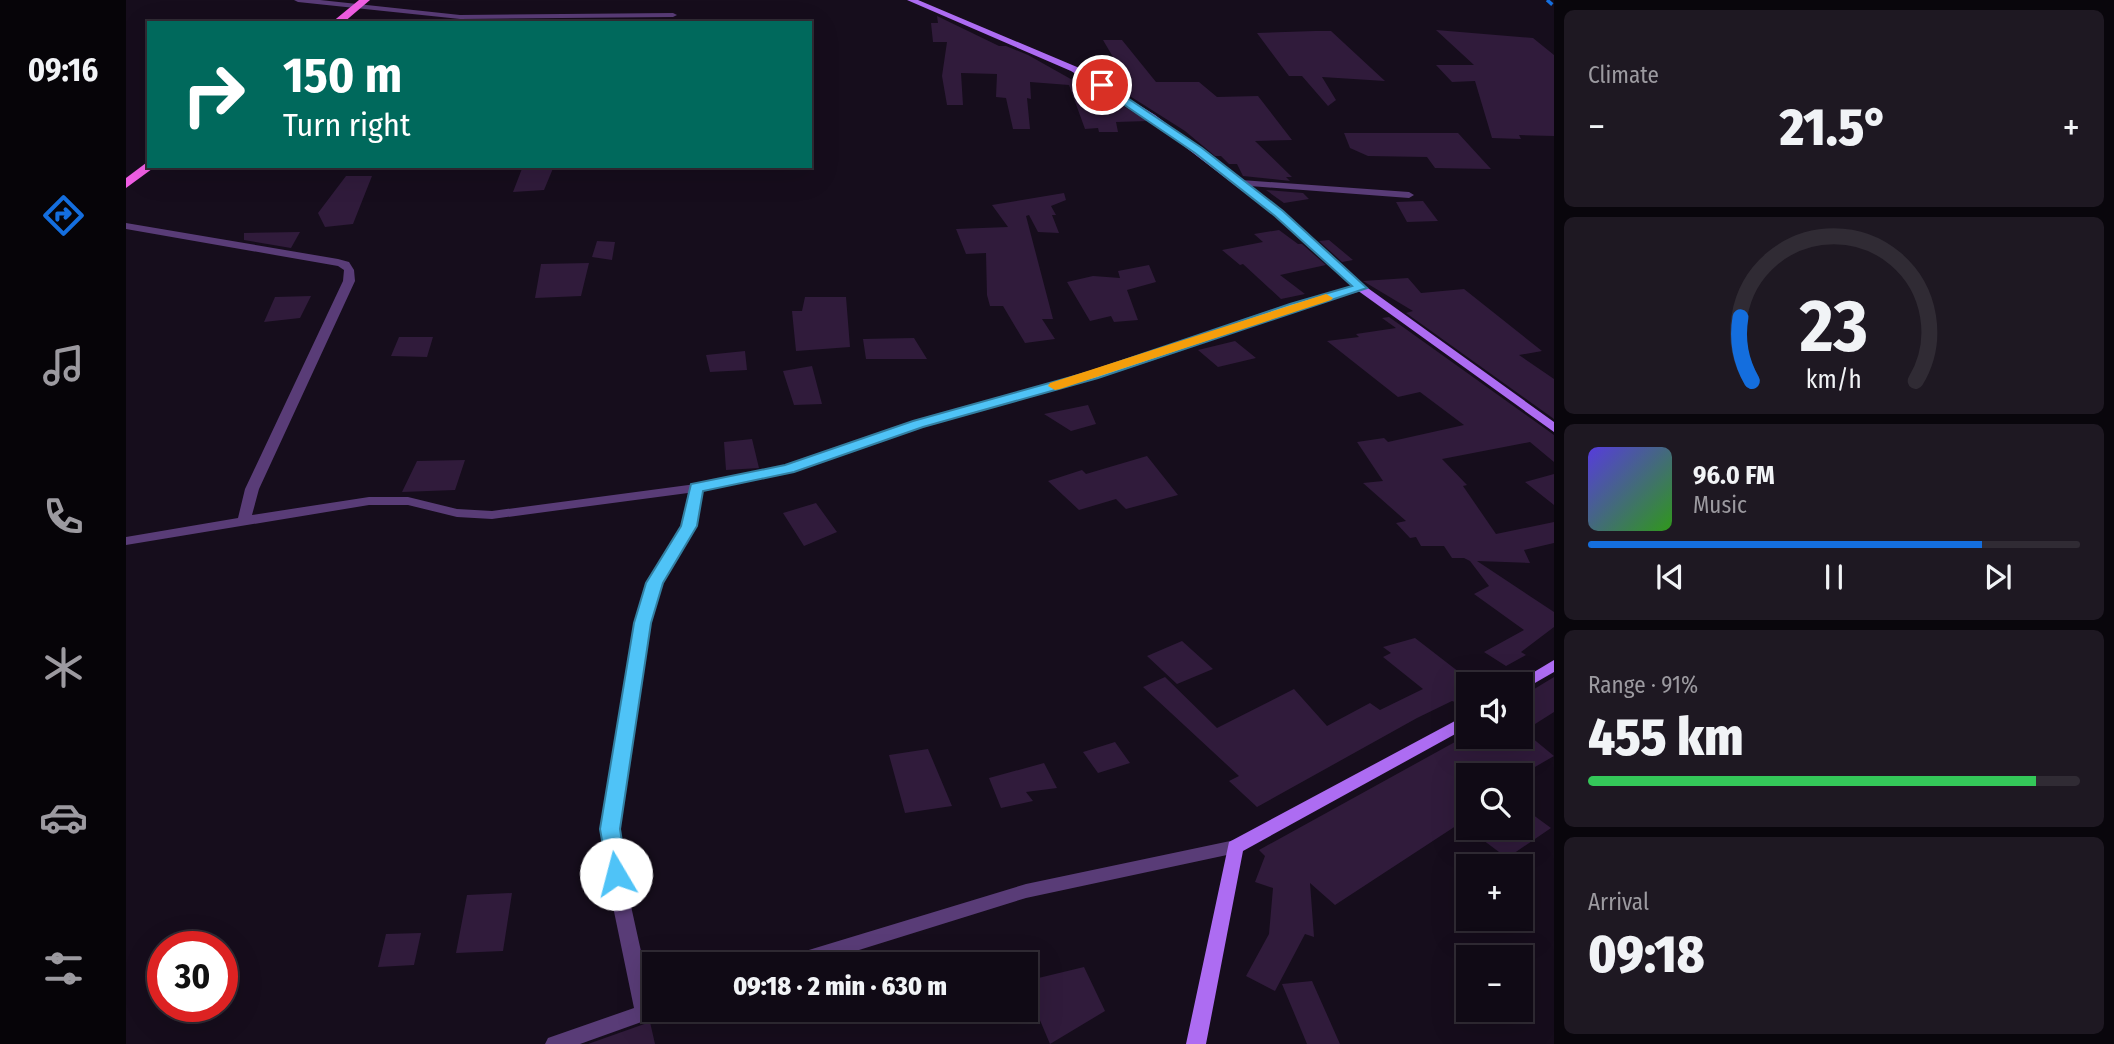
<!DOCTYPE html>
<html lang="en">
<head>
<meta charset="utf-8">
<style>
	:root { --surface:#100a15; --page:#1e1822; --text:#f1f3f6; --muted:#9c9aa0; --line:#302b34; --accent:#146ede }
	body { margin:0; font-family:"Fira Sans Condensed",sans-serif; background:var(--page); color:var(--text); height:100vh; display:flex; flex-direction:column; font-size:26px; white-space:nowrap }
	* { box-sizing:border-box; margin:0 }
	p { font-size:23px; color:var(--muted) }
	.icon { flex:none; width:38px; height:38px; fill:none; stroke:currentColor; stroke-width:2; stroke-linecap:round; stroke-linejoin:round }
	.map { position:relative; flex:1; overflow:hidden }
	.sheet { display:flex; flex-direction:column; gap:10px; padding:10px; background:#09060c; width:560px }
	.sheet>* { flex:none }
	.hud { position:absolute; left:21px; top:21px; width:665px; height:147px; border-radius:0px; box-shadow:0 7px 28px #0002,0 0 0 2px var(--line); background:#00695c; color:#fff; overflow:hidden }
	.fabs { position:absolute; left:1330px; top:672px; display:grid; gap:14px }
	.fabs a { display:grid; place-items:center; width:77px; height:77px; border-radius:0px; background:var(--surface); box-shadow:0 7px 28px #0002,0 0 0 2px var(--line); font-size:35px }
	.speed { position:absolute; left:21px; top:931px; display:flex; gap:14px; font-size:35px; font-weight:700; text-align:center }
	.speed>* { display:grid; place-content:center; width:91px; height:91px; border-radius:50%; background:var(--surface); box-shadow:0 7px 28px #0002,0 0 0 2px var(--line); line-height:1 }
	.speed .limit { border:10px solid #d22; background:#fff; color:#111 }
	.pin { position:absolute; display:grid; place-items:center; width:60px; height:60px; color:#fff; margin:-30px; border:4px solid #fff; border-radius:50%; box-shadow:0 2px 7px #0007 }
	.me { position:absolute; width:77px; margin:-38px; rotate:352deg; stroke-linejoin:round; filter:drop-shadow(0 0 5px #0008) }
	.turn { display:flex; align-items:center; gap:24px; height:147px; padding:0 21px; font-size:32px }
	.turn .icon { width:91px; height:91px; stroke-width:2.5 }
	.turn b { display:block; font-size:49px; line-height:60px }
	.big { font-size:52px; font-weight:800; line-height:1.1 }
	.sheet .tile { flex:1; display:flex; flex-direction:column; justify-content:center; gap:10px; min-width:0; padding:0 24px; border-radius:10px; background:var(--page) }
	.sheet .dial { align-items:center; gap:0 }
	.dial svg { height:182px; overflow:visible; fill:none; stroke:var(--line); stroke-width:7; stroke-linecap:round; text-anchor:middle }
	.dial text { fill:var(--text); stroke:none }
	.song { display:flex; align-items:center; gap:21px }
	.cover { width:84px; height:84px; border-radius:10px; background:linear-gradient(135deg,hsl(250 70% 55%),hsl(110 70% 35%)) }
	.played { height:7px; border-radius:4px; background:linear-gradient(90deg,var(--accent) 80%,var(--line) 80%) }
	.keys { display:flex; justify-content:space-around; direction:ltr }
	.heat { display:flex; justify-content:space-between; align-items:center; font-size:38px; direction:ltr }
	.charge { height:10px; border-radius:5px; background:linear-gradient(90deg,#34c759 91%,var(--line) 0) }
	.trip { position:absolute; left:516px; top:952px; width:396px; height:70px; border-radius:0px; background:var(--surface); box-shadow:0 7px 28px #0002,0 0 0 2px var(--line); font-weight:800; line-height:70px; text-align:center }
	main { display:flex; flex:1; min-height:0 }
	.tabs { display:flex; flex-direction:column; width:126px; justify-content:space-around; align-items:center; background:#060408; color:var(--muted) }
	.tabs .icon { width:49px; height:49px }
	.tabs .current { color:var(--accent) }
	.tabs b { font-size:32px; color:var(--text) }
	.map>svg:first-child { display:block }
	.building { fill:#301b3b }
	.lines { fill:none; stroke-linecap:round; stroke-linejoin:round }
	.street { fill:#593c77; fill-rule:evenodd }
	.secondary { fill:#ad6cf2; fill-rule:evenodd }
	.primary { fill:#f05ee4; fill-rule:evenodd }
	.rail { stroke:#146ede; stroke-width:3.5; stroke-dasharray:7 5; stroke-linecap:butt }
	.route { fill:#4fc3f7; stroke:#337fa1; stroke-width:2 }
	.slow { fill:#f59e0b }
</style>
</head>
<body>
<main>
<nav class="tabs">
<b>09:16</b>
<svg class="icon current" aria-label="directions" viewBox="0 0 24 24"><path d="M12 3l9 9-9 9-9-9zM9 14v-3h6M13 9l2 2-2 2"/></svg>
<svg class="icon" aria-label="music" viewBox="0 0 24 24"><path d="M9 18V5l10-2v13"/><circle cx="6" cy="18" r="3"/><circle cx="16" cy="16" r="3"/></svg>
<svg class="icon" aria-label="phone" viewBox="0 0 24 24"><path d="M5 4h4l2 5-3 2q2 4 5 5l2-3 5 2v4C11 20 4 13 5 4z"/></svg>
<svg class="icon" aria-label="climate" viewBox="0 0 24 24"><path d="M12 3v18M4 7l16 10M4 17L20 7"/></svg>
<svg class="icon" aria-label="car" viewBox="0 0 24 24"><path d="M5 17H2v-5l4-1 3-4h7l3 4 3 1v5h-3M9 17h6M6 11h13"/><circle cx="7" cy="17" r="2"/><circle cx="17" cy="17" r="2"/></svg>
<svg class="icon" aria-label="filters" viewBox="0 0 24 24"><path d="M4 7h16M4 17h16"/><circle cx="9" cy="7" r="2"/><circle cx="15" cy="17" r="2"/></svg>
</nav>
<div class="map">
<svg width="1428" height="1044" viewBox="0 0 1428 1044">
	<rect width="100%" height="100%" fill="#160d1c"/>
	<path class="building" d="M811,16L873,46H880L902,55L959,87H966L1022,121L990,122L992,132H973L972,128L959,129L943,85L904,82L905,99L901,98L904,129H887L880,98L870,97L871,74L835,73L837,105H821L816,76L821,42H807L805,23H812Z
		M1310,30L1407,38L1428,55V136L1393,135L1395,139L1366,138L1349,81L1326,82L1310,65H1348Z
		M1189,31H1205L1259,81L1196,77L1210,100L1202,106L1176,76H1163L1131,33Z
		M977,40H996L1030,82H1073L1091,97L1132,96L1166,140L1129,141L1166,177H1160L1164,181L1117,176L1111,164H1103L1095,156H1089L1059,131L988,86H1004Z
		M1218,133H1332L1365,169L1309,168L1301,157L1242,156L1224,148Z
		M397,166H428L418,190L387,192Z
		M220,176H246L227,224L199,227L192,213Z
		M1140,190L1177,193L1183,199L1158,203Z
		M938,193L940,200L925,206L930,215H926L933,233L912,232L903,215L900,216L927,319H916L929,339L899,343L877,306H864L861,295L860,253L840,254L830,229L882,227L866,205Z
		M1297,201L1312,221L1281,222L1270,202Z
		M1153,230L1172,244H1176L1200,265L1154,275L1179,294L1155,299L1117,264L1114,265L1096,250L1137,242L1128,234Z
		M174,232L165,248L118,240V233Z
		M1203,240L1227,260L1216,262L1193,241Z
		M471,241L489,242L486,260L466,257Z
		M463,263L455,296L409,298L415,264Z
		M1023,265L1030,282L1001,290L1012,320L988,322L985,316L964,321L941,282L967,276L994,278L992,271Z
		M1282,278L1295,293L1338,289L1416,351L1393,355L1428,379V419L1280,313L1287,311L1237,281Z
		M185,296L174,318L138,322L149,297Z
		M679,297H720L724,347L670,351L666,311H676Z
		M1263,317L1428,435V462L1404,442L1316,459L1341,485L1337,486L1370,534L1428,522V543L1398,550L1404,563L1351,561L1428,612V627L1395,652L1400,655L1380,666L1358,652L1398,630L1348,594L1363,586L1344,561L1338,558H1326L1318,546H1295L1290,537L1284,538L1270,523L1280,521L1237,483L1257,481L1231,442L1258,438L1262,442L1338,425L1294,392L1272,397L1201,341L1233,337L1230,334L1270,328L1256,318Z
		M273,337H307L301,357L265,356Z
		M788,338L801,359H740L737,339Z
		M1109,341L1130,358L1092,367L1072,350Z
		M619,351L621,370L584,372L580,355Z
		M686,366L696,404L668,405L657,371Z
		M962,405L970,424L945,431L918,414Z
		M626,439L633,468L600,470L598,442Z
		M1021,456L1052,495L1000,509L990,499L953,510L922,481L956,470L960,474Z
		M339,460L329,490L276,492L291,461Z
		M1428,474V505L1399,482Z
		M690,503L711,532L678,546L657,513Z
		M1289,638L1342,679V691L1334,695L1329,702L1326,701L1291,718L1131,807L1103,781L1113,776L1017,687L1039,677L1091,728L1168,689L1201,726L1244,703L1254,710L1297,689L1257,657L1265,653L1257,647Z
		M1056,641L1087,669L1051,684L1021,656Z
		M1428,677V712L1395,733V697Z
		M1338,737H1405L1428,756L1395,775H1381L1364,762L1342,774V818L1209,905L1184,883L1188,937L1179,934L1149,991L1120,976L1143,934L1147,888L1129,882L1139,856L1133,850Z
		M989,742L1004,763L972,773L957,752Z
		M802,749L826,806L779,813L763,755Z
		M918,763L931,788L900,792L907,801L875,808L863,778Z
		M1395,806L1425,828L1381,858L1341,828H1395Z
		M386,893L377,951L330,953L341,895Z
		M295,933L288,965L252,967L260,934Z
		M958,967L979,1011L924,1044L900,987V981Z
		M1186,981L1214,1044H1181L1156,984Z
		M524,1022L529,1044H462Z"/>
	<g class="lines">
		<path class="street" d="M168,0H194L334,15L547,13L551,15L547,17L334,19L172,2Z
			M1115,180L1283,192L1288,195L1283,198L1111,185L1110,183Z
			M0,223L212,259L223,262L228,270L229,281L133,489L126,515L243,497H282L331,509L366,511L570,484L659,466L787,421L964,372L1165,304L1235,285L1241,288L1239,290L1173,308L972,378L797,427L667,472L576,491L570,526L536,583L525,623L493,829L503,897L526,1001H528V1010H538L535,1015L454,1044H419L422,1038L508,1008L485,897L475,829L509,623L522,583L556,526L562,493L366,519L331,517L282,505H243L0,545V537L112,518L119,489L217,281L218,270L212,266L0,229Z
			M1109,840L1115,842L1118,847L1115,852L900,898L688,964H653L656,958L663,956L900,884Z"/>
		<path class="secondary" d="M781,0H792L951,67L1029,115L1157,212L1239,286L1428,422V432L1231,290L1149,216L1023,119L945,71Z
			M1428,660V672L1395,691V684H1388Z
			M1342,714V727L1117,851L1080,1044H1060L1103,842Z"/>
		<path class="primary" d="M233,0H244L217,23H205Z
			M20,163L30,166L0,188V178Z"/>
		<path class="rail" d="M1421,0L1428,6"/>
	</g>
	<path class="route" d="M972,83H979L1076,148L1157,211L1241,288L972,378L797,427L668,472L577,491L571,526L537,583L525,623L494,829L501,874L498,880L490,882L483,880L474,829L508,623L520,583L555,526L565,484L659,465L787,421L963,372L1164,304L1226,286L1149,216L1069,153L972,87Z"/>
	<path class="slow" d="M1200,294L1207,298L1205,300L934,389L929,390L922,386L924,383Z"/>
</svg>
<div class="fabs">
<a><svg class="icon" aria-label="sound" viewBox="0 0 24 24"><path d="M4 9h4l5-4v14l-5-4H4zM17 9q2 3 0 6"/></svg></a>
<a><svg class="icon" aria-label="search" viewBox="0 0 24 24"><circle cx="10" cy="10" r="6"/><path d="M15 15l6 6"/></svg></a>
<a>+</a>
<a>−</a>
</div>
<div class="speed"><div class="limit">30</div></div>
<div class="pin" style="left:976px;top:85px;background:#d93025"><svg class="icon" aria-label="arrive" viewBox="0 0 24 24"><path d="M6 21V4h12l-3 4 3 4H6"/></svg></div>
<svg class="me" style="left:490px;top:874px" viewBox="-20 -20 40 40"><circle r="19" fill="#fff"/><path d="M0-13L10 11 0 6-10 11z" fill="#4fc3f7"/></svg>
<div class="trip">09:18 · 2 min · 630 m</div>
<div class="hud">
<div class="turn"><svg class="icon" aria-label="right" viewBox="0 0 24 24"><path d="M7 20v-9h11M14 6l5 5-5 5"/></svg><div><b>150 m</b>Turn right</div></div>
</div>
</div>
<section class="sheet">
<div class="tile"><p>Climate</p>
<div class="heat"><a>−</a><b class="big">21.5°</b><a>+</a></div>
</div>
<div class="tile dial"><svg viewBox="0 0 100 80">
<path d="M14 69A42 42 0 1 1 86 69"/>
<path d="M14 69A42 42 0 0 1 9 41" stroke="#146ede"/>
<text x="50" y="56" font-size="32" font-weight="700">23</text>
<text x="50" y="72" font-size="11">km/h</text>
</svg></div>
<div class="tile">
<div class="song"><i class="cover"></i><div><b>96.0 FM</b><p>Music</p></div></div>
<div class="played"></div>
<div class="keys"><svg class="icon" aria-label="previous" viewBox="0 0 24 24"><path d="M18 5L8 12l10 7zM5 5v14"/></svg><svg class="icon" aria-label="pause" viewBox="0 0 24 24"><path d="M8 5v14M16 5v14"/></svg><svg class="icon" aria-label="next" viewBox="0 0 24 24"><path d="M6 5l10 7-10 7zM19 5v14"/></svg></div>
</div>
<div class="tile"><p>Range · 91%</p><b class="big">455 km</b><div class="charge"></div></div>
<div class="tile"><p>Arrival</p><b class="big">09:18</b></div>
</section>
</main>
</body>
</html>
